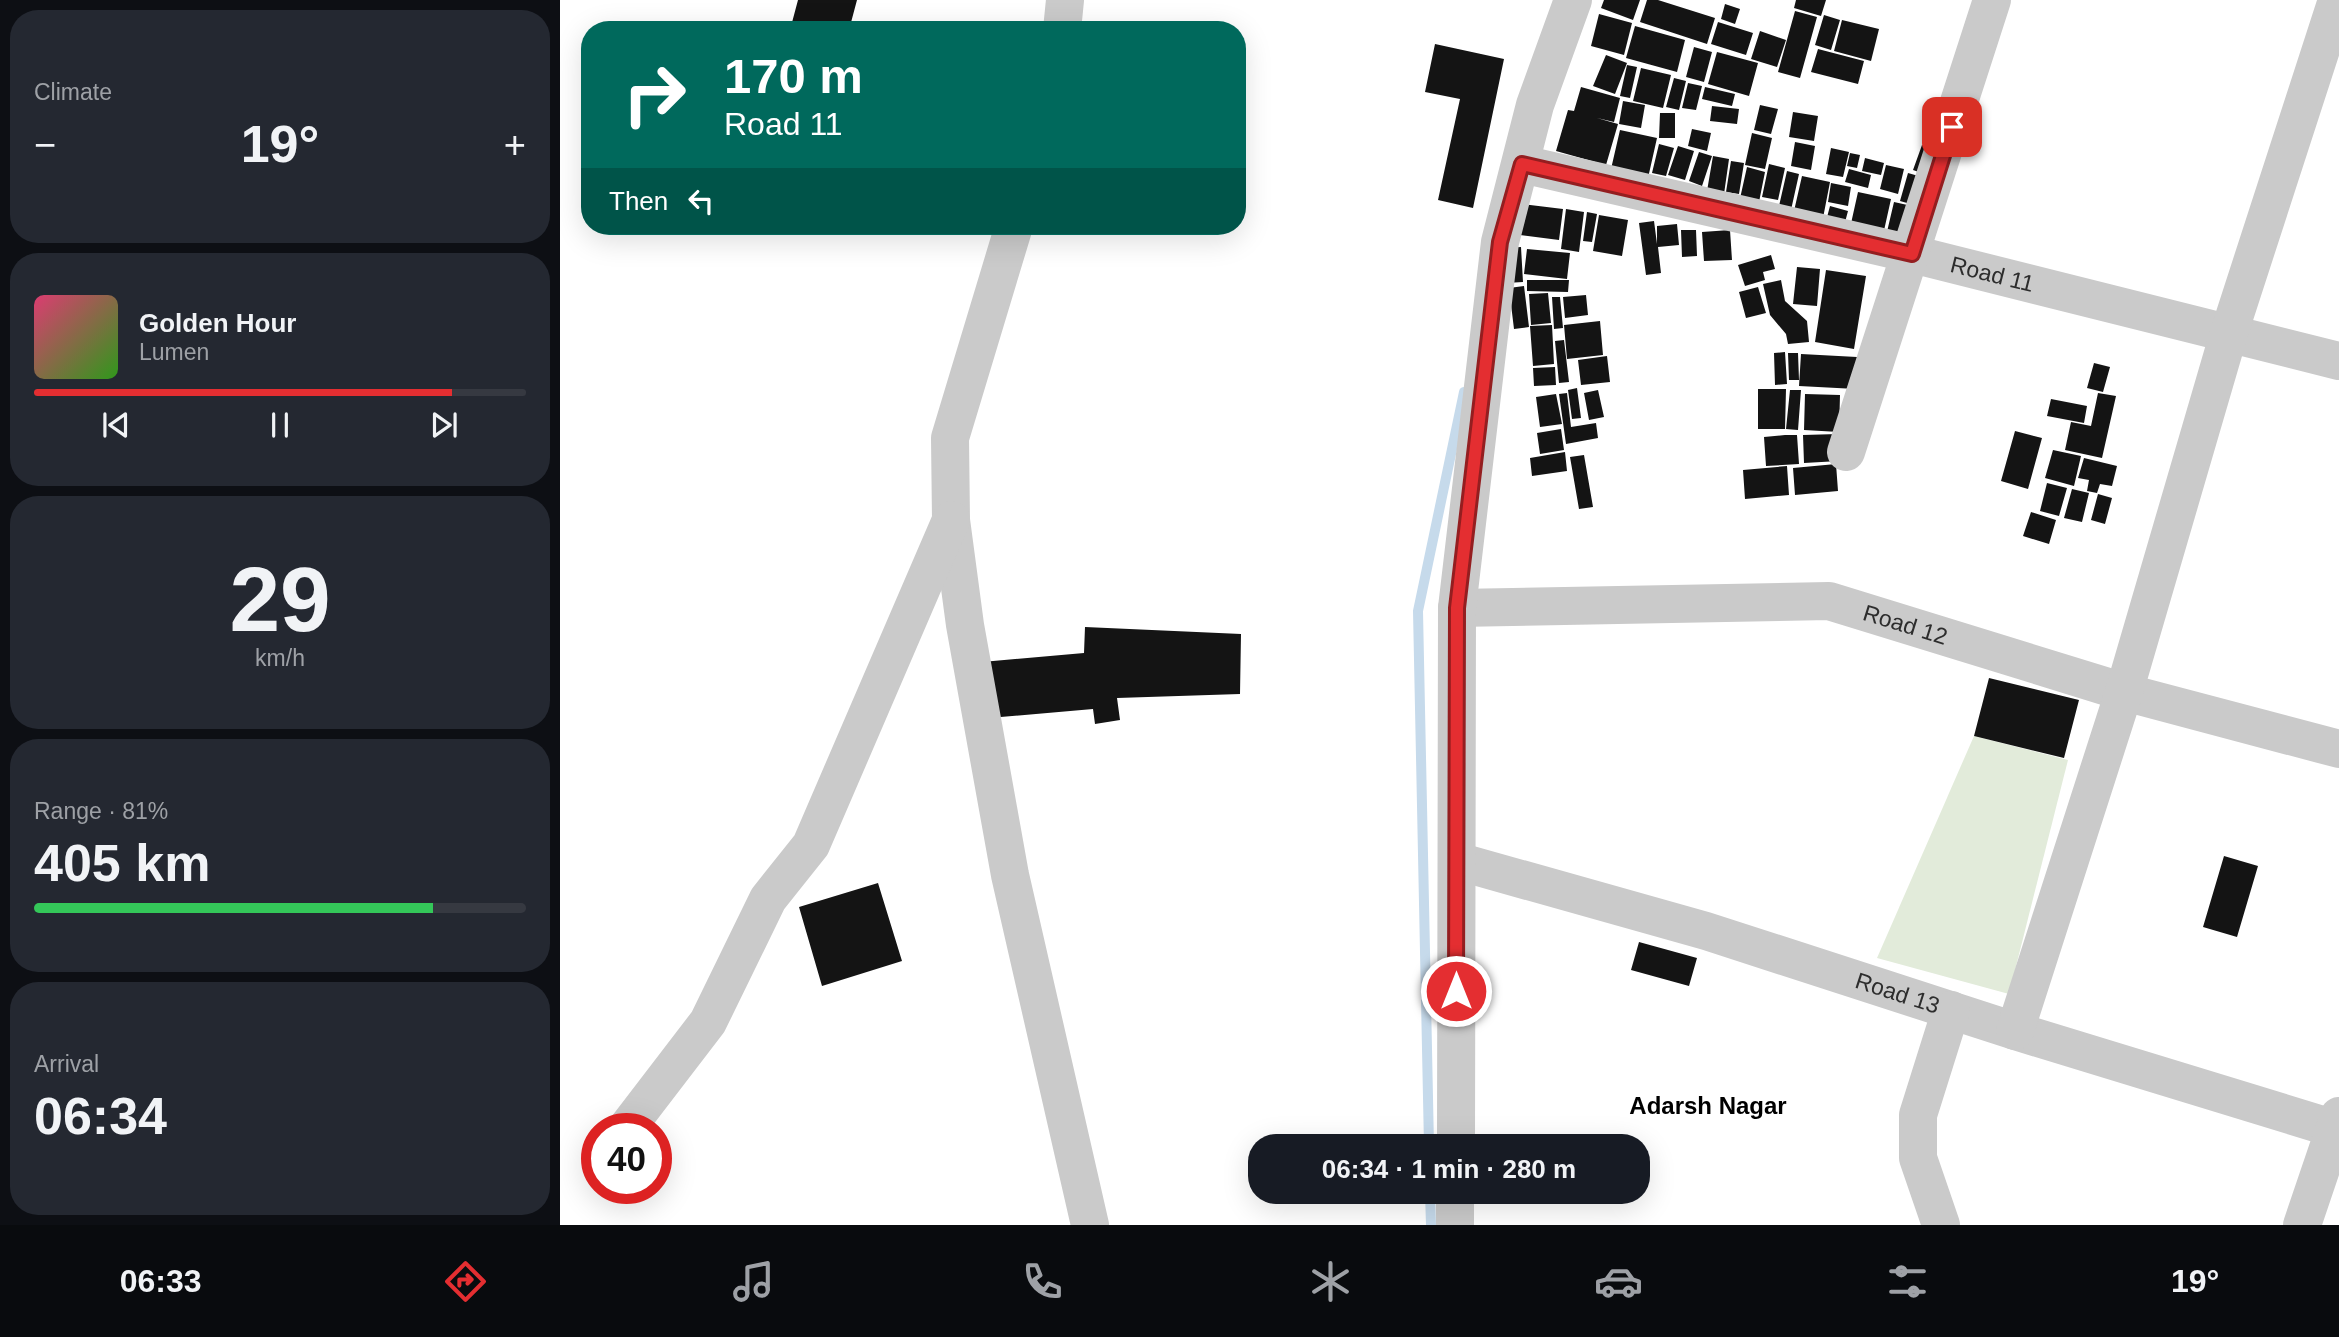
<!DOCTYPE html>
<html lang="en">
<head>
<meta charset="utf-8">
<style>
	:root { --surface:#171b24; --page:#242831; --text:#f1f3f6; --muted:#9ea1a6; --line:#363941; --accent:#e42e31 }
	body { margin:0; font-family:Arial,sans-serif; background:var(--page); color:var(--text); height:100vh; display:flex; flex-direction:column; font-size:26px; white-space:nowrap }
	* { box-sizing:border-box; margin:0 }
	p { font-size:23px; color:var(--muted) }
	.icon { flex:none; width:38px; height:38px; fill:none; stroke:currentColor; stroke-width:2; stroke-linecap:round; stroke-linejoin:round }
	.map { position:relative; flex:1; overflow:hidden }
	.details { display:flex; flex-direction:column; gap:10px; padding:10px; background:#0d0f14; width:560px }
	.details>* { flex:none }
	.banner { position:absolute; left:21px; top:21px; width:665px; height:214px; border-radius:28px; box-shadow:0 7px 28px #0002; background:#00695c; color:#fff; overflow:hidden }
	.speed { position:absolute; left:21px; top:1113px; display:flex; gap:14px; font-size:35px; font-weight:700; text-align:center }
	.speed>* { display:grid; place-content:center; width:91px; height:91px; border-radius:50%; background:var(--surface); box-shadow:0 7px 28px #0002; line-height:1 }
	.speed .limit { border:10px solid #d22; background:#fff; color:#111 }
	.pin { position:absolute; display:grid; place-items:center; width:60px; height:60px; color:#fff; margin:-30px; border-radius:14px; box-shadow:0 4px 10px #0006 }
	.me { position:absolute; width:77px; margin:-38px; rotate:0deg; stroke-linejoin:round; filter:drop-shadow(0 0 5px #0008) }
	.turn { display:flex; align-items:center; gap:24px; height:147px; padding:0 28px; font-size:32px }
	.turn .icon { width:91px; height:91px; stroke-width:2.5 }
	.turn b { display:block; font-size:49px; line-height:60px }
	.then { display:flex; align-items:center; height:66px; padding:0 28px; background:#0003; gap:14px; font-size:26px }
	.big { font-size:52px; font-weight:700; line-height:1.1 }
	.details .tile { flex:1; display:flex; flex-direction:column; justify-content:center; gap:10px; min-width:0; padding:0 24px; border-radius:28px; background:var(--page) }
	.details .dial { align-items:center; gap:0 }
	.dial b { font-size:91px; line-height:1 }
	.song { display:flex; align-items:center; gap:21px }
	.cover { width:84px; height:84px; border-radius:10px; background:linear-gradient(135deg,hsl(340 70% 55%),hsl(110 70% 35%)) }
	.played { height:7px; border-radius:4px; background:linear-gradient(90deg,var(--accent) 85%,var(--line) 85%) }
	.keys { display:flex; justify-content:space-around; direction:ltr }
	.heat { display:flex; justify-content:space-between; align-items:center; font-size:38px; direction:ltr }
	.charge { height:10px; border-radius:5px; background:linear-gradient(90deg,#34c759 81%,var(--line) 0) }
	.trip { position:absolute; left:688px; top:1134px; width:402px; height:70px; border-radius:28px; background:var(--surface); box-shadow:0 7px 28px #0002; font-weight:700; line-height:70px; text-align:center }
	.menu { display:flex; height:112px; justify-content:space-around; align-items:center; background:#090b0e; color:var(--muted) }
	.menu .icon { width:49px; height:49px }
	.menu .on { color:var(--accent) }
	.menu b { font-size:32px; color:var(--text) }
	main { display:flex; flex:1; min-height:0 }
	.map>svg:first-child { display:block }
	.green { fill:#e2ebda }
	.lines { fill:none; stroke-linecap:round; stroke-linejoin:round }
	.stream { stroke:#c6daeb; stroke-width:10 }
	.building { fill:#141414 }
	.minor { stroke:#cacaca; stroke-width:38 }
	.tertiary { stroke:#cacaca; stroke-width:38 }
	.route-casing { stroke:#941e20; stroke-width:18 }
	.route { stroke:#e42e31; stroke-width:12 }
	.labels { text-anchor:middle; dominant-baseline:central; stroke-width:7; stroke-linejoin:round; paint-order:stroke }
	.street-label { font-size:23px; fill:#2d2d2d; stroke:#fff }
	.neighbourhood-label { font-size:24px; font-weight:bold; fill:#000; stroke:#fff }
</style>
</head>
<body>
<main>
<section class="details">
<div class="tile"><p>Climate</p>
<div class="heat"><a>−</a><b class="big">19°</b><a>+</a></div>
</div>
<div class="tile">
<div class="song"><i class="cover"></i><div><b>Golden Hour</b><p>Lumen</p></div></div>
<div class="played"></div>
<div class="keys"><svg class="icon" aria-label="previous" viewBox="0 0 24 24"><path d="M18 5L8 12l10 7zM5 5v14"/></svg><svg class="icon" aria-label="pause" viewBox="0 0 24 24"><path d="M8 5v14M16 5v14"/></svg><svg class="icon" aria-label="next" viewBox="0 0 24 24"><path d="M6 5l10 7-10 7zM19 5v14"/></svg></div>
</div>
<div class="tile dial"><b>29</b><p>km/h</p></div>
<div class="tile"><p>Range · 81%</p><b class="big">405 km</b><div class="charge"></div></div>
<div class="tile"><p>Arrival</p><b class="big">06:34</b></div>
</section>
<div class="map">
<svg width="1779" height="1225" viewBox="0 0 1779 1225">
	<rect width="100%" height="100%" fill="#fff"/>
	<path class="green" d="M1414,736L1508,760L1449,994L1317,958Z"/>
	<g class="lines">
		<path class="stream" d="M869,1146L858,611L904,392
			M870,1192L871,1225"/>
	</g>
	<path class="building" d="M238,0H297L289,30H230Z
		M1044,0H1080L1073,20L1041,8Z
		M1087,0H1098L1155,18L1147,44L1080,22Z
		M1236,0H1266L1261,16L1234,8Z
		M1165,4L1180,9L1175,24L1161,19Z
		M1235,11L1257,17L1240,78L1218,72Z
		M1039,14L1072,23L1064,55L1031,46Z
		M1264,15L1280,20L1271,50L1255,45Z
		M1282,20L1319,29L1311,61L1274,51Z
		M1158,22L1193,33L1186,55L1151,44Z
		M1075,26L1125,40L1117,72L1066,58Z
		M1200,31L1226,40L1217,67L1191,59Z
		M875,44L944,59L913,208L878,200L900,99L865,92Z
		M1134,47L1152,52L1144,82L1126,77Z
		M1258,49L1304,61L1298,84L1251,72Z
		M1157,52L1198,63L1189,96L1148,84Z
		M1046,55L1067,63L1055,94L1033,86Z
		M1067,65L1077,67L1070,98L1060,96Z
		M1081,68L1111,75L1103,108L1073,101Z
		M1114,78L1126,81L1119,110L1106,107Z
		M1128,83L1142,86L1136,110L1122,108Z
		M1021,87L1060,98L1054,122L1037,118L1058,124L1046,165L996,151L1008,110L1014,111Z
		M1145,87L1175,94L1172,106L1142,99Z
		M1063,101L1085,105L1081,128L1059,124Z
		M1200,105L1218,109L1211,134L1194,130Z
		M1152,106L1179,109L1177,124L1150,121Z
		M1233,112L1258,116L1254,141L1229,137Z
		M1100,113H1115V138H1099Z
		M1132,129L1151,133L1147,151L1128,146Z
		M1060,130L1097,138L1088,178L1051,169Z
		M1192,133L1212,138L1205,169L1185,165Z
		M1235,142L1255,146L1251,170L1231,166Z
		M1099,144L1114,148L1106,176L1092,173Z
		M1362,145L1378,150L1370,176L1353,170Z
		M1118,146L1134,151L1125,180L1108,175Z
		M1271,148L1289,152L1283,177L1266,174Z
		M1139,152L1152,156L1142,186L1129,181Z
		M1290,153L1300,155L1297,168L1287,166Z
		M1153,156L1169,159L1164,194L1147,191Z
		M1305,158L1324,163L1321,175L1302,171Z
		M1171,161L1184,163L1179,194L1166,192Z
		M1209,164L1225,168L1218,200L1202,197Z
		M1326,165L1344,169L1338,194L1320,189Z
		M1187,167L1205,172L1198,207L1179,203Z
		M1289,169L1311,175L1308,188L1285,182Z
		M1227,171L1239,174L1231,210L1219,206Z
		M1348,173L1369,179L1361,207L1340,201Z
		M1242,176L1270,182L1263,218L1234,211Z
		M1271,183L1291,187L1288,206L1268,202Z
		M1298,192L1331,199L1323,235L1290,228Z
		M1334,202L1361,208L1352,246L1326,236Z
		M963,204L1003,209L999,240L960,235Z
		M1270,206L1288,211L1284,226L1266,221Z
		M1006,209L1024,212L1019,252L1001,249Z
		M1027,212L1037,214L1032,242L1023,241Z
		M1039,215L1068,220L1062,256L1033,251Z
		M1094,221L1097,244V226L1117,224L1119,245L1098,247L1101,273L1086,275L1079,223Z
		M1121,230H1136L1137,256L1122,257Z
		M1170,230L1172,260L1144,261L1142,232Z
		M961,247L963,282L946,283L944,248Z
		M967,249L1010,253L1007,279L964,274Z
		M1211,255L1215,269L1203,272L1205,280L1185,286L1178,265Z
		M1237,267L1260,269L1257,306L1233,304Z
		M1266,270L1306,276L1294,349L1255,342Z
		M967,280H1009L1008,292L967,291Z
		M1221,280L1225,301L1247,321L1249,342L1228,344L1226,334L1210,315L1203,284Z
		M964,286L969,327L954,329L949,288Z
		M1198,287L1206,313L1186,318L1179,292Z
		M988,293L991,323L971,325L969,294Z
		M1026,295L1028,315L1005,318L1003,297Z
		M992,297H1000L1003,328L994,329Z
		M1040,321L1043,355L1007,359L1004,325Z
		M992,325L994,364L973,366L970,326Z
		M1004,340L1009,382L999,383L995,341Z
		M1225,352L1227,384L1215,385L1214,353Z
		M1228,353H1238L1239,380H1229Z
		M1241,354L1297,357L1296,389L1239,386Z
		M1047,356L1050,382L1021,385L1018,360Z
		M1534,363L1550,367L1543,392L1527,388Z
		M995,367L996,385L974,386L973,368Z
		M1017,388L1021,418L1012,419L1008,390Z
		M1198,389H1226L1225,429H1198Z
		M1038,390L1044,417L1029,420L1024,393Z
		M1230,390H1241L1238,430L1226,429Z
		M1007,393L1011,427L1036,423L1038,438L1006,444L999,394Z
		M1538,393L1556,396L1542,458L1505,450L1511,422L1531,426Z
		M996,394L1002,424L980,427L976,397Z
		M1245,394L1280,395L1279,432L1244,430Z
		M1491,399L1527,406L1524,423L1487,416Z
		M1001,429L1004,450L980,454L977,433Z
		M1455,431L1482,438L1468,489L1441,481Z
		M1278,434L1279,461L1244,463L1243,435Z
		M1225,435H1237L1239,464L1206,466L1204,437Z
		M1493,450L1521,456L1514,486L1485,478Z
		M1005,452L1007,471L972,476L970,458Z
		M1024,455L1033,507L1019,509L1010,457Z
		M1524,458L1557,466L1552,486L1540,484L1537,493L1527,491L1529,480L1518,478Z
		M1276,464L1278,491L1235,495L1233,468Z
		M1227,466L1229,495L1185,499L1183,470Z
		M1487,483L1507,488L1499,516L1480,511Z
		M1512,489L1529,493L1522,522L1504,518Z
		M1538,494L1552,498L1545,524L1531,520Z
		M1471,512L1496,520L1489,544L1463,536Z
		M525,627L681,634L680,694L557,698L560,720L535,724L533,709L429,718L422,662L524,653Z
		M1429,678L1519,700L1504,758L1414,736Z
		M1664,856L1698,866L1677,937L1643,927Z
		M318,883L342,961L262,986L239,907Z
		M1079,942L1137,958L1129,986L1071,970Z"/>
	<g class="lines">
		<g class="minor">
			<path d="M502,30L505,0"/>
			<path id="s1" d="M962,164L1352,254L1779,361"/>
			<path d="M454,226L390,438L391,520L405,625L450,875L530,1225"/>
			<path d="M1286,452L1432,0"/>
			<path id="s2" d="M897,608L1269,601L1564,692L1779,749"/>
			<path id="s3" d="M897,861L1146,931L1455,1031L1779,1130"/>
			<path d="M1455,1031L1564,692L1669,333L1777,0"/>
			<path d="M66,1129L148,1022L208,899L251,845L391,520"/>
			<path d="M1381,1225L1358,1158V1115L1391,1010"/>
			<path d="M1742,1225L1779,1116"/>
		</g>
		<path class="tertiary" d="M896,1146L897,608L940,242L975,105L1013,0
			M895,1225V1192"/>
	</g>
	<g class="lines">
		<defs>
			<path id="route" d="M896,991L897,608L940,242L962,164L1352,254L1392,127"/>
		</defs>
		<use href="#route" class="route-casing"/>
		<use href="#route" class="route"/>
	</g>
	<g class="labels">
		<g class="street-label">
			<text stroke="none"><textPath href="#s1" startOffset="483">Road 11</textPath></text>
			<text stroke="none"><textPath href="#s2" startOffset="452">Road 12</textPath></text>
			<text stroke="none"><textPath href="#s3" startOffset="460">Road 13</textPath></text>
		</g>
		<g class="neighbourhood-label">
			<text x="1148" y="1105">Adarsh Nagar</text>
		</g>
	</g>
</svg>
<div class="speed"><div class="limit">40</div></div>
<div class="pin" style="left:1392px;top:127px;background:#d93025"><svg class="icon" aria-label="arrive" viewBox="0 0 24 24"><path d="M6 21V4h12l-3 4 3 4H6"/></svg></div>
<svg class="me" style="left:896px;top:991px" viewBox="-20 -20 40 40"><circle r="17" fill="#e42e31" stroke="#fff" stroke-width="3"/><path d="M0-11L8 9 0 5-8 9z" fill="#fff"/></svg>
<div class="trip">06:34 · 1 min · 280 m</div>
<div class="banner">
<div class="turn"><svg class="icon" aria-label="right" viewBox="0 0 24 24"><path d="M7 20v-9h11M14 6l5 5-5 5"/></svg><div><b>170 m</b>Road 11</div></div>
<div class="then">Then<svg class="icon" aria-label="left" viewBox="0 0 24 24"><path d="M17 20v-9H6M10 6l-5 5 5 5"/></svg></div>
</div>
</div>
</main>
<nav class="menu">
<b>06:33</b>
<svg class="icon on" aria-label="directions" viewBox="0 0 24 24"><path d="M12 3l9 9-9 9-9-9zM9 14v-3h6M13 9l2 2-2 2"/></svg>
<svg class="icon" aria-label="music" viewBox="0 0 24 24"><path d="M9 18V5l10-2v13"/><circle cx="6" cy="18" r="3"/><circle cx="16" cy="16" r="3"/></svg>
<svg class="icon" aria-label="phone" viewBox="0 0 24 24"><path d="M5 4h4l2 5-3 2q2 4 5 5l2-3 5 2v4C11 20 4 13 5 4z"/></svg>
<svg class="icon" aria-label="climate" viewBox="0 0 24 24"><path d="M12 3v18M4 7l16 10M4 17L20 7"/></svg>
<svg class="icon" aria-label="car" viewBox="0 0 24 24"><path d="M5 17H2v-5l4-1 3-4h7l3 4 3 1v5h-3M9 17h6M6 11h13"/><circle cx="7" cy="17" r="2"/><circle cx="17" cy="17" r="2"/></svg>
<svg class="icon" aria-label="filters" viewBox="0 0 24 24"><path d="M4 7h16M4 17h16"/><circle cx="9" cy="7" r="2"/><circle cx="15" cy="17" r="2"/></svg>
<b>19°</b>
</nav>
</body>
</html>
